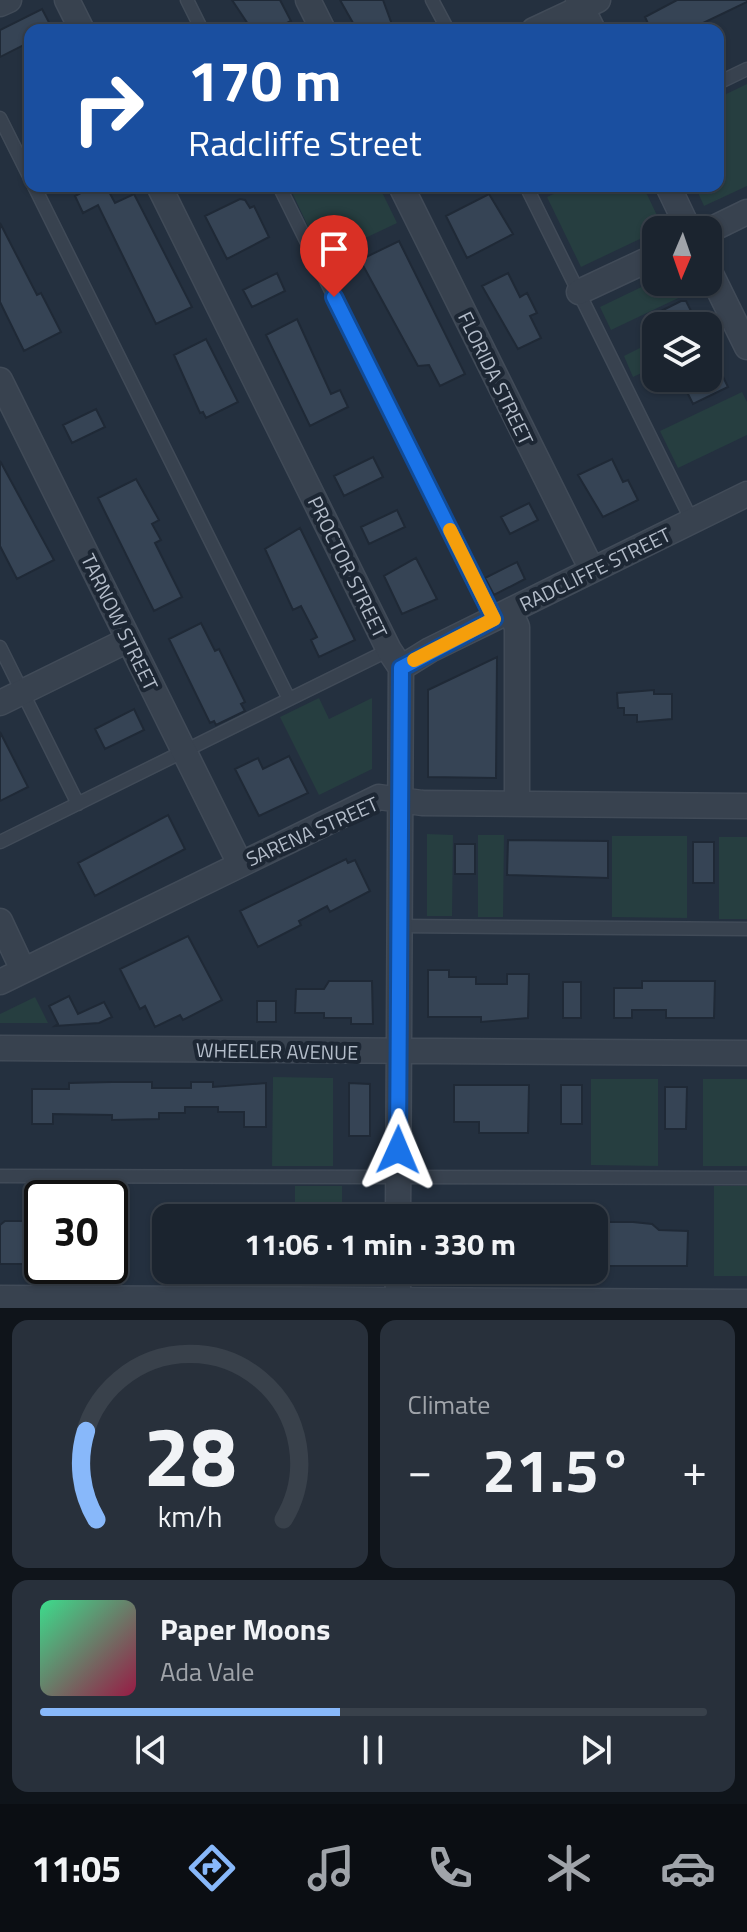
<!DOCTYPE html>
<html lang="en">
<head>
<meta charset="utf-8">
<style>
	:root { --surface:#1b242f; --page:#28303b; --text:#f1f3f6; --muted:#a0a4aa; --line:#39414b; --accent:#88b8fa }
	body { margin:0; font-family:"Titillium Web",sans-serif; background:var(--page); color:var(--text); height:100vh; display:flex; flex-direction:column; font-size:30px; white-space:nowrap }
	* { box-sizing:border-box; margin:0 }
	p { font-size:26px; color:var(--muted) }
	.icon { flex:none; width:44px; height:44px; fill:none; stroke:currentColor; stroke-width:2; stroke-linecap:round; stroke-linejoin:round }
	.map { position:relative; height:1308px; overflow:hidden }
	.sheet { display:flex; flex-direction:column; gap:12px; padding:12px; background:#0f141a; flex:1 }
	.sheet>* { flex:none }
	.guide { position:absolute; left:24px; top:24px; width:700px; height:168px; border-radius:16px; box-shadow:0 2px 6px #0004,0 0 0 2px var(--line); background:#1a4fa0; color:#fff; overflow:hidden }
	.needle { width:52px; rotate:182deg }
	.fabs { position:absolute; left:642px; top:216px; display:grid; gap:16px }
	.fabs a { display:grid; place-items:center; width:80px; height:80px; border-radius:16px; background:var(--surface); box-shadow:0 2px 6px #0004,0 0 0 2px var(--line); font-size:40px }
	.speed { position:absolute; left:24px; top:1180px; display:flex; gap:16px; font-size:40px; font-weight:700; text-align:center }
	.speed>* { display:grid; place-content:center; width:104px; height:104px; border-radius:50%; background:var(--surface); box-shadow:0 2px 6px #0004,0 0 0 2px var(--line); line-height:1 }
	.speed .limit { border:4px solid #111; border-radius:12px; background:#fff; color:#111 }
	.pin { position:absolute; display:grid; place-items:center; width:68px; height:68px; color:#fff; margin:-82px -34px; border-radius:50% 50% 50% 0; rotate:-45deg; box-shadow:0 0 8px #0007 }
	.pin .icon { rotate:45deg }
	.me { position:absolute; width:88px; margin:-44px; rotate:1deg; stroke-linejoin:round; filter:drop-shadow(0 0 6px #0008) }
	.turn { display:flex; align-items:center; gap:28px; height:168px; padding:0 32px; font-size:36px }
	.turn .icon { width:104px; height:104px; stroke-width:2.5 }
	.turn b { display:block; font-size:56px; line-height:68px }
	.big { font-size:60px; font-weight:700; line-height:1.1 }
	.sheet .tile { flex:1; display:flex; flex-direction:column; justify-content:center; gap:12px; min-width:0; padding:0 28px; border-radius:16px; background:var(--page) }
	.sheet .dial { align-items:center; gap:0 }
	.dial svg { height:208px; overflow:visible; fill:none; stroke:var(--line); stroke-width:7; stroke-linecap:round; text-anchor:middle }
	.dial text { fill:var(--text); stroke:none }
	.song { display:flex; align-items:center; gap:24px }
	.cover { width:96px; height:96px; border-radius:12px; background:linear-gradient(135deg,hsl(150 70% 55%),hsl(340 70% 35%)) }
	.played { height:8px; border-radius:4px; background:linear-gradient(90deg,var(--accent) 45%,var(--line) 45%) }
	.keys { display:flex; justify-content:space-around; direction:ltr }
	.heat { display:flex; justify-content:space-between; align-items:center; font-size:44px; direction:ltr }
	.sheet .tiles { flex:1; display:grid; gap:12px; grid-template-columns:1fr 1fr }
	.tile:last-child { grid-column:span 2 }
	.trip { position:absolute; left:152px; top:1204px; width:456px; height:80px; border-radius:16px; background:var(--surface); box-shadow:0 2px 6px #0004,0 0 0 2px var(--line); font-weight:700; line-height:80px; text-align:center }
	.tabs { display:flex; height:128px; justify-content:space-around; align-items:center; background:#0b0e13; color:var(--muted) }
	.tabs .icon { width:56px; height:56px }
	.tabs .current { color:var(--accent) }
	.tabs b { font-size:36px; color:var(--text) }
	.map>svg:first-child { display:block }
	.green { fill:#263e40 }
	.building { fill:#364455; stroke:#1f2936; stroke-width:2 }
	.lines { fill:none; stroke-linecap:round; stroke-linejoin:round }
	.service-casing { stroke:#414b58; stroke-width:15 }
	.minor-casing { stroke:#414b58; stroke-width:27 }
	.service { stroke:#38424f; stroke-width:12 }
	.minor { stroke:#38424f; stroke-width:24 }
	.route-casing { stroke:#114b97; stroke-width:20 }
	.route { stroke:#1a73e8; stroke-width:14 }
	.slow { stroke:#f59e0b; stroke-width:14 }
	.labels { text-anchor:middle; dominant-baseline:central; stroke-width:8; stroke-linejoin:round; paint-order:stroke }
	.street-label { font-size:20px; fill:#b4bdca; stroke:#1d2734 }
</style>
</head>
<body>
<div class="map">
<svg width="747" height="1308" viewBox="0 0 747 1308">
	<rect width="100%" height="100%" fill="#24303f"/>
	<path class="green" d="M747,84V186L704,206L695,186H718V98Z
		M289,186H379L397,223L323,258Z
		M571,186H643L663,228L581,267L547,197Z
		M656,280L689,282L693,291L611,330L600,307Z
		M656,340V366L633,377L624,356Z
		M742,392L747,402V435L678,468L660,431Z
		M319,698L329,719L372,698V769L319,795L280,717Z
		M427,834L453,835L452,916H427Z
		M478,835H504L503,917H478Z
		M612,836H687V918L612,917Z
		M719,837H747V919H719Z
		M35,997L48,1023H0V1014Z
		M273,1077L333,1078V1166H272Z
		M591,1079H658V1166L591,1165Z
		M703,1079H747V1166H703Z
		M295,1186H342V1218H295Z
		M714,1186H747V1276H714Z"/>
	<path class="building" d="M232,0H280L291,21L273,30H252Z
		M340,0H383L394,30H357Z
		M677,0H747V2L701,24L704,30H651L645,17Z
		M42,9L53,30H30V42L0,57V30Z
		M94,186H106L115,203L134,194L192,307L156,324L98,205L83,213L75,196Z
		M489,194L513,234L467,258L446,216Z
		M240,199L245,200L250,208L254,206L269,237L227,259L205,216Z
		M0,223L37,295L41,293L61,332L24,351L0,302Z
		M399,241L465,374L440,386L429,365L418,366L360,260Z
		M277,273L285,291L252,307L243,290Z
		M508,273L520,297L527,293L537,313L530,316L541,338L518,349L482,286Z
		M681,301H686L694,317L675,326H660L653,315Z
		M297,319L331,394L340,390L348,407L310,426L266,335Z
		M206,339L238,402L206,418L203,412L200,413L174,355Z
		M708,346L728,387L693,404L684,386L708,378Z
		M96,409L105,427L72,443L63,425Z
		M373,457L383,477L344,496L334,476Z
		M612,459L623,482L628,480L638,500L603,517L578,475Z
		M0,461L54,560L17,579L0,546Z
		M136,479L159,520L152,524L161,540L155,543L182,597L154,611L98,498Z
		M529,503L538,520L510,534L501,517Z
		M397,510L405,527L369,544L361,527Z
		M300,528L355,640L319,657L311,640L317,637L301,606L293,610L265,549Z
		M416,558L437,599L402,614L384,576Z
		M517,562L525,579L494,595L485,578Z
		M201,623L215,651L219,649L245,702L241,704L245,711L216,725L214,721L210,723L169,639Z
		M497,657L496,778L428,777V690Z
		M654,690V694H672V719L637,722V715H624V708H618L617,693Z
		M134,709L144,730L105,749L95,729Z
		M0,732L28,787L0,801Z
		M289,756L308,793L259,816L235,769L258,758L263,769Z
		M168,815L185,849L95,896L78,863Z
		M508,840L608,841V878L507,875Z
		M693,842H714V883H693Z
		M455,844H475V874H455Z
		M346,859L348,863L355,860L370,891L330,912L327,906L299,921L301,925L258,947L240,911Z
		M188,936L222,1000L183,1020L180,1015L155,1027L145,1006L140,1009L120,969Z
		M428,970H449V977H476V984H507V974H529L528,1018L481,1022V1017H428Z
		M329,981H372L373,1024H351V1018H324V1013H295L296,989H324Z
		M642,981H715L714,1018H666V1010H632V1018H614V988H642Z
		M563,982H581V1018H563Z
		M69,996L78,1014L104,1002L112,1017L99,1023L55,1026L58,1024L49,1006Z
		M257,1001H276V1022H257Z
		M112,1082H152V1088H191V1082H213V1087L266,1083V1127H244V1112H218V1107H185V1113H159V1119L112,1120V1115L53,1114V1124H32V1089H69V1083Z
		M349,1083L370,1084V1136H349Z
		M454,1085H529L528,1133H479V1122H454Z
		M561,1085H582V1124H561Z
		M665,1087H687L686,1129H665Z
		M5,1221H42V1264H0V1225Z
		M594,1222H633L652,1224L659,1230L688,1231L687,1266H594Z"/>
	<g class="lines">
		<defs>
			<path id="service" d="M187,0L202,30
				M432,0L448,30
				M718,83L747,69
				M0,118L30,178
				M34,186L289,699
				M279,186L494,619
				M526,186L692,521
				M0,647L78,804
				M0,842L389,650
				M400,926L747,929
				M0,1176L747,1178"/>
			<path id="minor" d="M67,0L82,30
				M308,0L323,30
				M578,0L593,30
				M0,4L9,0
				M534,30L598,0
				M159,186L389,650L401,668L398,1218
				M401,186L592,570
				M668,186L689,230
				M708,231L747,212
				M708,268L747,347
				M579,292L656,256
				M0,380L240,864
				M510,611L517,627V804
				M401,668L430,650L747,494
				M0,703L128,640
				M0,921L23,970
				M0,982L379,797L422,803L747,806
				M0,1048L747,1053
				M398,1270V1308
				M0,1298L747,1302"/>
		</defs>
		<use href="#service" class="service-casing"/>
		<use href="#minor" class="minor-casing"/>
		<use href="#service" class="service"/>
		<use href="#minor" class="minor"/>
	</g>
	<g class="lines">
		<defs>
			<path id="route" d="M334,297L494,619L401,668L398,1150"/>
		</defs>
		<use href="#route" class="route-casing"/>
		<use href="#route" class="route"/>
		<path class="slow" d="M414,660L494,619L450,530"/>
	</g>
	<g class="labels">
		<g class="street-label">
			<text transform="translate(496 378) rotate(64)">FLORIDA STREET</text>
			<text transform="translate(348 567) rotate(64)">PROCTOR STREET</text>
			<text transform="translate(595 569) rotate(-26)">RADCLIFFE STREET</text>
			<text transform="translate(120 622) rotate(64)">TARNOW STREET</text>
			<text transform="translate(312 831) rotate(-24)">SARENA STREET</text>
			<text transform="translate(277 1051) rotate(1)">WHEELER AVENUE</text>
		</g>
	</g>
</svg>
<div class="fabs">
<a><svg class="needle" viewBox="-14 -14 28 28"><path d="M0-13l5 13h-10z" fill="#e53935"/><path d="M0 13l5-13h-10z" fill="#a0a4aa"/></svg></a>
<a><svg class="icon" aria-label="layers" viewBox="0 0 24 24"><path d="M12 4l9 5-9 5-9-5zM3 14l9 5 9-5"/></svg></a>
</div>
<div class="speed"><div class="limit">30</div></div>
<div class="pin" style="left:334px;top:297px;background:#d93025"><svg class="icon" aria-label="arrive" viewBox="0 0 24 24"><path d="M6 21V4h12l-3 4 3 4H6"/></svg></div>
<svg class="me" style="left:398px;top:1150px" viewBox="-20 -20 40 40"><path d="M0-17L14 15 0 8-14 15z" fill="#1a73e8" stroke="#fff" stroke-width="4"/></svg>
<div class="trip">11:06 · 1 min · 330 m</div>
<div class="guide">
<div class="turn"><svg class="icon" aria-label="right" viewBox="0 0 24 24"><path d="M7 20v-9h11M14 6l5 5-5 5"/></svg><div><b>170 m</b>Radcliffe Street</div></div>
</div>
</div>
<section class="sheet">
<div class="tiles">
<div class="tile dial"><svg viewBox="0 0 100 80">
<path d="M14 69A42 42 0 1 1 86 69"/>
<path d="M14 69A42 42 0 0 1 10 35" stroke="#88b8fa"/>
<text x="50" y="56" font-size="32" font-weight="700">28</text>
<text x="50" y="72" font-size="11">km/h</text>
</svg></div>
<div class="tile"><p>Climate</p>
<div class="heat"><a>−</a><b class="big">21.5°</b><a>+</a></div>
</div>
<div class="tile">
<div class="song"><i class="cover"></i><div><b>Paper Moons</b><p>Ada Vale</p></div></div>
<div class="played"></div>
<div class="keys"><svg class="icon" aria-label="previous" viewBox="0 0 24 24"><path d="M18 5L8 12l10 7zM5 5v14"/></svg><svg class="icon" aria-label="pause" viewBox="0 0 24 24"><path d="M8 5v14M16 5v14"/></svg><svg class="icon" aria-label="next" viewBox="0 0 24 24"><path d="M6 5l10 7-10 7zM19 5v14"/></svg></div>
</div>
</div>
</section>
<nav class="tabs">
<b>11:05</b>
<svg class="icon current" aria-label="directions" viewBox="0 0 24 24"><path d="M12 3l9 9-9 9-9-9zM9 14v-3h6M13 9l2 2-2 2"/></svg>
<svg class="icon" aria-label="music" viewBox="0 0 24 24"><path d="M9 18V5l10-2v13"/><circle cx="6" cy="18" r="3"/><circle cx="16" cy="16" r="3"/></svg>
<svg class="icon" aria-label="phone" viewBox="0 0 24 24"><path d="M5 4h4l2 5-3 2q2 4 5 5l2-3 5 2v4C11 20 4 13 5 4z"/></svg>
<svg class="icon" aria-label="climate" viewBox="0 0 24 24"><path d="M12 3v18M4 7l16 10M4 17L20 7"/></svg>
<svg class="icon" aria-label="car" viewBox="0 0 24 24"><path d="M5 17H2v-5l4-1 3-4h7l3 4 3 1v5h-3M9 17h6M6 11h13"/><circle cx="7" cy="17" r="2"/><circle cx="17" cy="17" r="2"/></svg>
</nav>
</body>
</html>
